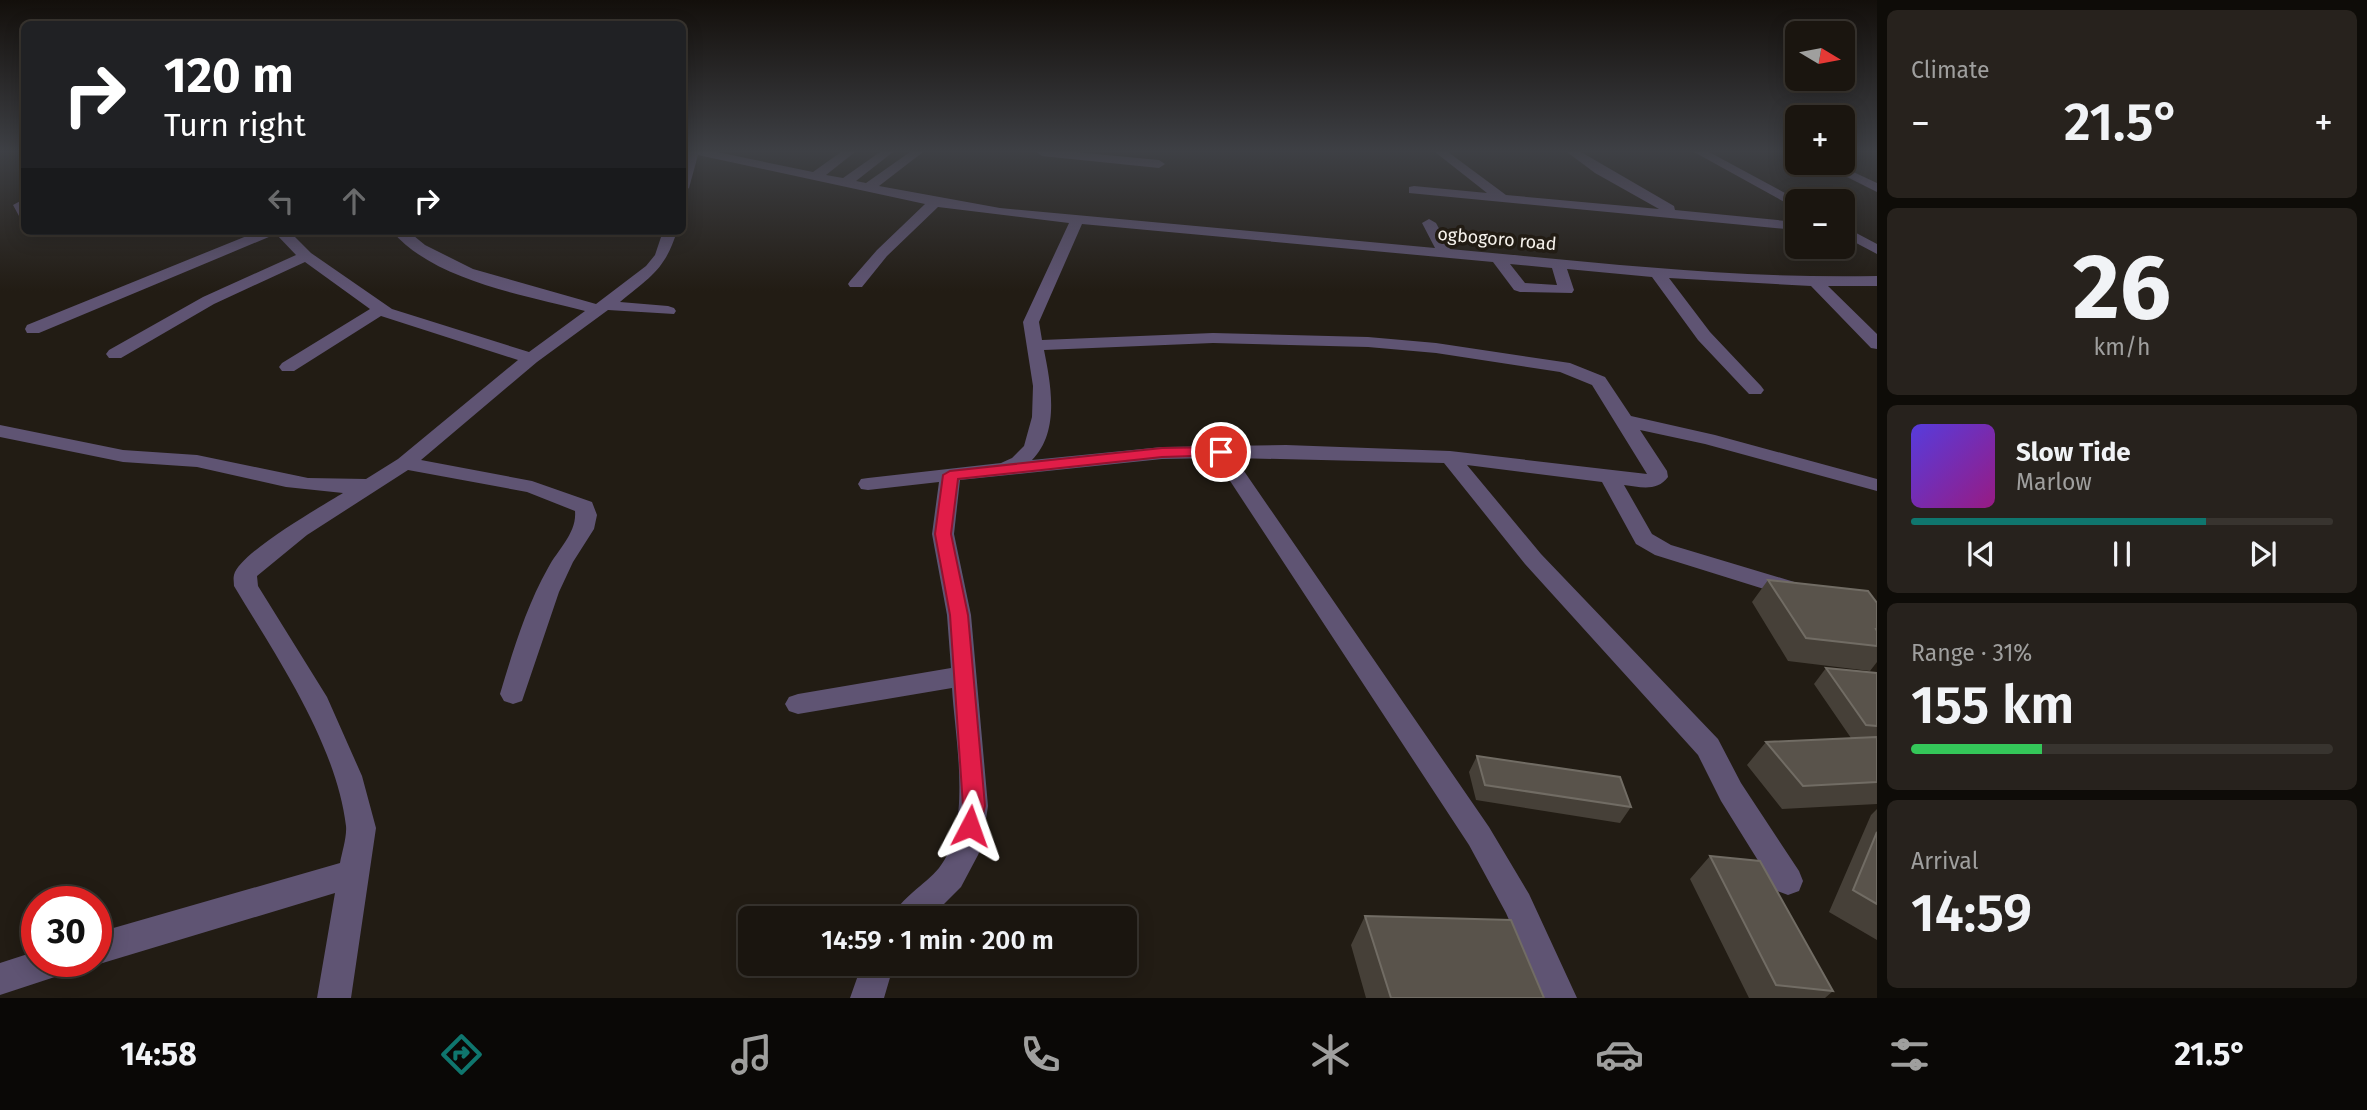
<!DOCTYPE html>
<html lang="en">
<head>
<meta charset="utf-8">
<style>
	:root { --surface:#1a150f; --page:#27221d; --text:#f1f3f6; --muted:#9f9f9e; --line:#38342f; --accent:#0f766e }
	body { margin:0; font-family:"Fira Sans",sans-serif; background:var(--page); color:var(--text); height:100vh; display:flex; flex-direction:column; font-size:26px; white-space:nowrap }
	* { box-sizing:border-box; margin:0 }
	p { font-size:23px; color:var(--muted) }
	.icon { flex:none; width:38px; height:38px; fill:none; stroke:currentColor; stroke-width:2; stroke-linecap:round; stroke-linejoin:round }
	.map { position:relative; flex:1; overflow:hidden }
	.sheet { display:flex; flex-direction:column; gap:10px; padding:10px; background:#0e0c08; width:490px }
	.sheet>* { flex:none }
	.hud { position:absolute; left:21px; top:21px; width:665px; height:214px; border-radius:10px; box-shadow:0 4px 18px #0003,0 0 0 2px var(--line); background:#202124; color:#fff; overflow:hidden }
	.needle { width:46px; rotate:100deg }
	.buttons { position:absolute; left:1785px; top:21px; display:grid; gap:14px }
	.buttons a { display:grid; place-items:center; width:70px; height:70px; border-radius:10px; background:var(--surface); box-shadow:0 4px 18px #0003,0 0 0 2px var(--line); font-size:35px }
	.speed { position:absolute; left:21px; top:886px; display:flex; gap:14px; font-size:35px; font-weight:700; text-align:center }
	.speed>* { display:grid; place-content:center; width:91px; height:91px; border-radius:50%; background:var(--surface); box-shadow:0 4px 18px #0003,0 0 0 2px var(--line); line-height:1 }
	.speed .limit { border:10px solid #d22; background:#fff; color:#111 }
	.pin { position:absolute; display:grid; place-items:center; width:60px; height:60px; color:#fff; margin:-30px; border:4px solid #fff; border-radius:50%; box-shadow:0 2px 7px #0007 }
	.me { position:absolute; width:77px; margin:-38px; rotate:4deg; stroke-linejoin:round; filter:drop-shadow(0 0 5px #0008) }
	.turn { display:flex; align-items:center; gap:24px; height:147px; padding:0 28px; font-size:32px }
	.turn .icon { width:91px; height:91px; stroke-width:2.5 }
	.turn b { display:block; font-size:49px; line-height:60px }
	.lanes { display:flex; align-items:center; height:66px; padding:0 28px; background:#0003; justify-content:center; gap:35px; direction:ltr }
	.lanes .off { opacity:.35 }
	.big { font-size:52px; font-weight:600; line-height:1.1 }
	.sheet .card { flex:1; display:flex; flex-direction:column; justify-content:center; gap:10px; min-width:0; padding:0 24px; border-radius:10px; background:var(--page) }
	.sheet .dial { align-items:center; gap:0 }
	.dial b { font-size:91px; line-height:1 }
	.song { display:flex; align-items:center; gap:21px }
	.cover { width:84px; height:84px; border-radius:10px; background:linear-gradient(135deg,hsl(250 70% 55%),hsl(310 70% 35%)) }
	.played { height:7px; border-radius:4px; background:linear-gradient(90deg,var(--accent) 70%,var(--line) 70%) }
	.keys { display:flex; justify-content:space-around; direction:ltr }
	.heat { display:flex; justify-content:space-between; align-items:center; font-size:38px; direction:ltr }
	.charge { height:10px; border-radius:5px; background:linear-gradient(90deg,#34c759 31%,var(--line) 0) }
	.trip { position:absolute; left:738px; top:906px; width:399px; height:70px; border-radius:10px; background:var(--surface); box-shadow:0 4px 18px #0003,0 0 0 2px var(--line); font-weight:600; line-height:70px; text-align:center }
	.menu { display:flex; height:112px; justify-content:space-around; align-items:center; background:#0a0806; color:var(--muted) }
	.menu .icon { width:49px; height:49px }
	.menu .current { color:var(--accent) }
	.menu b { font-size:32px; color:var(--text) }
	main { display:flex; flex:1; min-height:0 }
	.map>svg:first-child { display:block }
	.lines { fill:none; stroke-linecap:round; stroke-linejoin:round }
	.minor { fill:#5f5473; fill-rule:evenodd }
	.wall { fill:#464038 }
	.building { fill:#59534b; stroke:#716c64; stroke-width:2 }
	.route { fill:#e11d48; stroke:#92132f; stroke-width:2 }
	.labels { text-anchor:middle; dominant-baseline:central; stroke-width:7; stroke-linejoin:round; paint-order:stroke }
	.far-street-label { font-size:18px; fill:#f5f1eb; stroke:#221c14 }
</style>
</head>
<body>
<main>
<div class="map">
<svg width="1877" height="998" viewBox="0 0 1877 998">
	<rect width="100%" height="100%" fill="#221c14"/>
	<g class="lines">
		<path class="minor" d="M687,152H717L813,172L841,152H855L826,175L843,178L880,152H893L856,181L866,183L910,152H923L879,186L1000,208L1435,248L1422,223L1429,219L1436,223L1450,249C1592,262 1734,279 1877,276V286H1828L1877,334V349L1871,348L1811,286L1669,278L1710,332L1761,386L1764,390L1761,394H1749L1698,340L1652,277L1567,269L1574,290L1572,293L1520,292L1514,290L1493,262L1082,224L1039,322L1042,340L1213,333L1368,337L1436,343L1570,363L1605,377L1631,416L1715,435L1877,479V491L1705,444L1640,430L1667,471L1668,477C1657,492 1640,487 1624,485L1652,534L1671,545L1801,584L1805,590L1801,596L1793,598L1655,555L1636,544L1602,482L1467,465L1541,554L1718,739L1741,783L1799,871L1803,881L1799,891L1788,895L1777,891L1721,801L1698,755L1525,564L1444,463L1235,458L1489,827L1529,894L1577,998H1543L1506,913L1469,845L1215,458L1162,459L960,480L954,534L971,615L988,806L982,846L978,855L961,887L929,919H891C901,897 924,886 939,868C973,825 955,739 952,688L798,714L789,711L785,704L789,697L798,694L951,668L947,615L932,534L939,482L868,490L861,489L858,484L861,479L868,478L1001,463L1012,458L1024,446L1032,417L1033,386L1023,322L1069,223L938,207L887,256L862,287H850L848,284L850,281L877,250L925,204L698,155L689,188L682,192V166ZM1510,264L1552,268L1557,285L1525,283ZM1213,343L1368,347L1436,353L1560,372L1592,385L1647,474L1450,451L1286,445L1162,447L1032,460C1060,432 1051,385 1044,350Z
			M1036,152H1075L1159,160L1165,164L1159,168L1042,156Z
			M1435,152H1448L1506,195L1659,209L1595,173L1567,152H1581L1674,206L1675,210L1797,222V230L1409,193V187L1414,186L1487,193Z
			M1694,152H1709L1800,201H1797V209Z
			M1819,163H1834L1877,183V192Z
			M24,199V217L19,216L13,205Z
			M1843,226L1877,244V254L1843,236Z
			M259,231H289L311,253L392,309L529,352L585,311C525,295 434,281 392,231H408L425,245L473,269L596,304L646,266L655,255L663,231H677C665,270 650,277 620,302L668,306L674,308L676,311L674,314L608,310L537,362L421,460L532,481L592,502L597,515L594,529L573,562L559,592L522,701L513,704L504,701L500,694C513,651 526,607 548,568C558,549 577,533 575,511L527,492L408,470L307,535L257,576L258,586L327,697L362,776L376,828L351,998H317L335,893L96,965L86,961H96V933L340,863C342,852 347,837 346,826C336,743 276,656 234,586C234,582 233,579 234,575C239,553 322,506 343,493L286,487L197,467L123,462L0,437V425L123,450L197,455L308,478L366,479L398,459L518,360L381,316L294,371H282L279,367L282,363L370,309L305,262L214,304L121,358H109L106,354L109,350L203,297L296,255L276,234L39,333H27L25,329L27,325Z
			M37,951V961H74L70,972L0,995V963Z
			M862,964H894L884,998H850Z"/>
	</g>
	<path class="wall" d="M1768,580L1877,603V662L1870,671L1788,661L1752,602Z
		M1826,668L1877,673V804L1782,809L1747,765L1766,742L1851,738L1814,684Z
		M1477,756L1631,807L1620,823L1476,800L1469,772Z
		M1877,809V940L1829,912L1871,815Z
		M1710,856L1833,991L1825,998H1749L1690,879Z
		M1365,916L1544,998H1366L1351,945Z"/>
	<path class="building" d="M1768,580L1868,591L1877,603V629H1876L1877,631V646L1806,638Z
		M1826,668L1877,673V726L1866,725Z
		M1877,737V782L1803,786L1766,742Z
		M1477,756L1620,777L1631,807L1485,785Z
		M1877,832V904L1853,890Z
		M1710,856L1760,861L1833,991L1776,985Z
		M1365,916L1511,920L1544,998H1391Z"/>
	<linearGradient id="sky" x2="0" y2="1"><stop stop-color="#130f0b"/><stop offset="0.52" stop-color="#3e4045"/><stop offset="1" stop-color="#3e4045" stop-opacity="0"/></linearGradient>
	<rect width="1877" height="291" fill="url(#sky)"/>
	<path class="route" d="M1221,447L1226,448L1228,452L1226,455L1162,457L958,479L951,534L968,615L985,806L978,833L970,835L963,833L959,826L963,806L950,615L935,534L943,475L950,471L1162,448Z"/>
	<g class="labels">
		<g class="far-street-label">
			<text transform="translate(1497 239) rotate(5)">ogbogoro road</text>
		</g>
	</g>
</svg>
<div class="buttons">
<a><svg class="needle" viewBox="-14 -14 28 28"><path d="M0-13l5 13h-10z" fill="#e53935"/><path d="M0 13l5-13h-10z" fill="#9f9f9e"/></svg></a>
<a>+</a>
<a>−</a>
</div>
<div class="speed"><div class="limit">30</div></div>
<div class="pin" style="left:1221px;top:452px;background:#d93025"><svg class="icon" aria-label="arrive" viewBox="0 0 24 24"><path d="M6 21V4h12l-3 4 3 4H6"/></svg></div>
<svg class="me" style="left:970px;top:826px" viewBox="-20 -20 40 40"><path d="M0-17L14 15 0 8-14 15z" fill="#e11d48" stroke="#fff" stroke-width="4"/></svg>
<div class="trip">14:59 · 1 min · 200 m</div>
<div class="hud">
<div class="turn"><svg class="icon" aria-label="right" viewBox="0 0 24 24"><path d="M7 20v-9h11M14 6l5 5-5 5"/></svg><div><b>120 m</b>Turn right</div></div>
<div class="lanes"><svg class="icon off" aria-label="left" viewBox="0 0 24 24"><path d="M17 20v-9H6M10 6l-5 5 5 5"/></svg><svg class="icon off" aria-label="ahead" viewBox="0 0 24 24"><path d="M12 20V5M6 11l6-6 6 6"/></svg><svg class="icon" aria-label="right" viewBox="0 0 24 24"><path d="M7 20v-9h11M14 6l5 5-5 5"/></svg></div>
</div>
</div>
<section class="sheet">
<div class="card"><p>Climate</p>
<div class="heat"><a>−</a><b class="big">21.5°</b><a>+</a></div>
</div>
<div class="card dial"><b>26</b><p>km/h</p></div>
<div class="card">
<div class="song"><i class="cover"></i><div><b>Slow Tide</b><p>Marlow</p></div></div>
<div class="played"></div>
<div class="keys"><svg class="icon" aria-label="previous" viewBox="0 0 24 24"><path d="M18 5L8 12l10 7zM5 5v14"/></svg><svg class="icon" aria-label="pause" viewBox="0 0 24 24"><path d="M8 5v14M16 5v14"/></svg><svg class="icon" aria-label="next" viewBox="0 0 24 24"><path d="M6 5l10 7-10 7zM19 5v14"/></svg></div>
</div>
<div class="card"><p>Range · 31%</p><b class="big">155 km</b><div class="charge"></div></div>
<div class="card"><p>Arrival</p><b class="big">14:59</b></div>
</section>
</main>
<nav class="menu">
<b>14:58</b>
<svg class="icon current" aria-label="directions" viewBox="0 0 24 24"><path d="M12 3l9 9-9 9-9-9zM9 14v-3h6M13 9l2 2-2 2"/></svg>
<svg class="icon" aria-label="music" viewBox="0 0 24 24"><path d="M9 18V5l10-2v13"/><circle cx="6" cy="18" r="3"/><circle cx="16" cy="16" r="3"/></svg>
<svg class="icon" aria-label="phone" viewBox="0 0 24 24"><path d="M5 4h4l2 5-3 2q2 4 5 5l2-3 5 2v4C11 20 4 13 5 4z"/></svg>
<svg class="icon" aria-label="climate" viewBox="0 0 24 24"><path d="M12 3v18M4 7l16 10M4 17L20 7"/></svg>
<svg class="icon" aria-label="car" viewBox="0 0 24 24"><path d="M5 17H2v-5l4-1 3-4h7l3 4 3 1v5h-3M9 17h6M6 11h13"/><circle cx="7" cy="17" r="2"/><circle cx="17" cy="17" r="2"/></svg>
<svg class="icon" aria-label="filters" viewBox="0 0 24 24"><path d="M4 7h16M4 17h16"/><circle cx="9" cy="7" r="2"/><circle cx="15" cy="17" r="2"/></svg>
<b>21.5°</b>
</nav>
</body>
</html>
